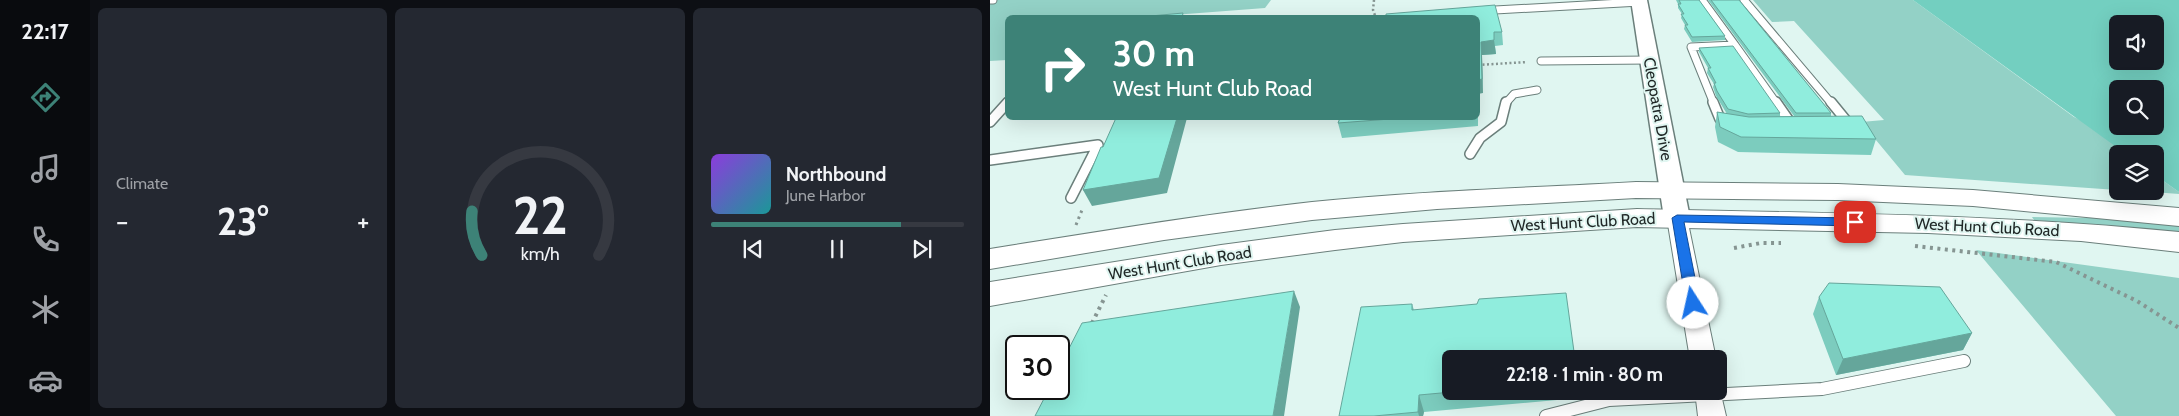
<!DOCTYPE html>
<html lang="en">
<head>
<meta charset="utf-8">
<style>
	:root { --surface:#171b24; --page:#242831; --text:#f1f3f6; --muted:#9ea1a6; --line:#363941; --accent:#3d8277 }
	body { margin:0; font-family:Cabin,sans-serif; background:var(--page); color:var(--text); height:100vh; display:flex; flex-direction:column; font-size:19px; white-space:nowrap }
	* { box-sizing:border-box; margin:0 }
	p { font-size:16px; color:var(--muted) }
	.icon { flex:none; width:28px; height:28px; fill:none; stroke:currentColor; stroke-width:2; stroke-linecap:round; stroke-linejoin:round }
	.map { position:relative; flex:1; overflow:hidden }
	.drawer { display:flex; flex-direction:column; gap:8px; padding:8px; background:#0d0f14; width:900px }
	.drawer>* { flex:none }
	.hud { position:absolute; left:15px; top:15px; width:475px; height:105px; border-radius:8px; box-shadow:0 5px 20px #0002; background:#3d8277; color:#fff; overflow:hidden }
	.controls { position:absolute; left:1119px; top:15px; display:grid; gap:10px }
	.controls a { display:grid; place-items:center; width:55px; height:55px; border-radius:8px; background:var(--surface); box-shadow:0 5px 20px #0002; font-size:25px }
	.speed { position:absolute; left:15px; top:335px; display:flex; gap:10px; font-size:25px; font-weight:700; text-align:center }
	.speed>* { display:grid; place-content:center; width:65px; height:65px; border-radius:50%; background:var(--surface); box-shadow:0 5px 20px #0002; line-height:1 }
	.speed .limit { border:2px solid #111; border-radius:8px; background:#fff; color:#111 }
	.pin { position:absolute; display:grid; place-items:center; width:42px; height:42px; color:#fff; margin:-21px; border-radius:10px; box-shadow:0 2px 8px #0006 }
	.me { position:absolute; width:55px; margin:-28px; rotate:350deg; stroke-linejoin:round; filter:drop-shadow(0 0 4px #0008) }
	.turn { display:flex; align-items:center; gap:18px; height:105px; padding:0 25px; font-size:22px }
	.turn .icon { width:65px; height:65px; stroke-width:2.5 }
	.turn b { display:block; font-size:35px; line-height:42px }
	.big { font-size:38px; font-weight:700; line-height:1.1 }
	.drawer .tile { flex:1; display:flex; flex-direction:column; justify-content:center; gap:8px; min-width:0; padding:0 18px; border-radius:8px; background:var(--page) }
	.drawer .dial { align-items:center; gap:0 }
	.dial svg { height:130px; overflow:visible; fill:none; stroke:var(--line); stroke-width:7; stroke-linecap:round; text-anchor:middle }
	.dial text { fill:var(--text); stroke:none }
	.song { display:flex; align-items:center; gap:15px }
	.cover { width:60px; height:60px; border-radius:8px; background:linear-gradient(135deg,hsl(270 70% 55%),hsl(180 70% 35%)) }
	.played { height:5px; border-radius:2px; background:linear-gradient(90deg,var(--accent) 75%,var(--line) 75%) }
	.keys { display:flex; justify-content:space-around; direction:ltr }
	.heat { display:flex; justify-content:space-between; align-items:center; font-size:28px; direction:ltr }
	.drawer .tiles { flex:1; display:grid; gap:8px; grid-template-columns:repeat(3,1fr) }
	.trip { position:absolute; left:452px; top:350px; width:285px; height:50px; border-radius:8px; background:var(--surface); box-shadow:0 5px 20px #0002; font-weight:700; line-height:50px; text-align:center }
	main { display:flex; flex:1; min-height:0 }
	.tab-bar { display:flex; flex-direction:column; width:90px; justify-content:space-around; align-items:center; background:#090b0e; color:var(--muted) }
	.tab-bar .icon { width:35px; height:35px }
	.tab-bar .current { color:var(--accent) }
	.tab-bar b { font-size:22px; color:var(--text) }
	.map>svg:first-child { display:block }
	.green { fill:#93d1c6 }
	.forest { fill:#73cfc0; fill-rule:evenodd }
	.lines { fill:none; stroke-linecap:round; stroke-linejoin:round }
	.service-far2-casing { stroke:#6b7f7b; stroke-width:9 }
	.service-far1-casing { stroke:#6b7f7b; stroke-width:12 }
	.service-casing { stroke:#6b7f7b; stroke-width:14 }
	.minor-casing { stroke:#6b7f7b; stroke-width:2 }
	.tertiary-casing { stroke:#6b7f7b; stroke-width:3 }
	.primary-casing { stroke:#6b7f7b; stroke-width:2 }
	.path-far2 { stroke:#869592; stroke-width:2.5; stroke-dasharray:2 2.5; stroke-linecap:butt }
	.path-far1 { stroke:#869592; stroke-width:3; stroke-dasharray:2.5 4; stroke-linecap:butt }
	.path { stroke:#869592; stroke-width:4; stroke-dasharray:3 4.5; stroke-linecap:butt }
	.service-far2 { stroke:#fff; stroke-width:7 }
	.service-far1 { stroke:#fff; stroke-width:9 }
	.service { stroke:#fff; stroke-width:12 }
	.minor { fill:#fff; fill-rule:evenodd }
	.tertiary { fill:#fff; fill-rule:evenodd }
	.primary { fill:#fff; fill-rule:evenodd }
	.wall { fill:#7cccbe }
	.shaded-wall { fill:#65a69b }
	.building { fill:#90eddd; stroke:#65a69b }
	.route { fill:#1a73e8; stroke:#114b97 }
	.labels { text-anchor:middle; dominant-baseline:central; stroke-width:4; stroke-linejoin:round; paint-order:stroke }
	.street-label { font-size:16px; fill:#202827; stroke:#e0f6f1 }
</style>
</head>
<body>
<main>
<nav class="tab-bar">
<b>22:17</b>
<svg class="icon current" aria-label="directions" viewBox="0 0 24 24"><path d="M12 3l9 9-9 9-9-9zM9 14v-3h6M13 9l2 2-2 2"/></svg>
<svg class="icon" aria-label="music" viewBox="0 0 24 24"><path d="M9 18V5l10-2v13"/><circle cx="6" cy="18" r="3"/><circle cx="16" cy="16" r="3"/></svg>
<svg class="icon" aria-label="phone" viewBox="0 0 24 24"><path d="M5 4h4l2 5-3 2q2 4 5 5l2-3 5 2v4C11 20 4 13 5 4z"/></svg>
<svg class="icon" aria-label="climate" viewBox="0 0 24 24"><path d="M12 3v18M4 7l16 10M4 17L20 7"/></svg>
<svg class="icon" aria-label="car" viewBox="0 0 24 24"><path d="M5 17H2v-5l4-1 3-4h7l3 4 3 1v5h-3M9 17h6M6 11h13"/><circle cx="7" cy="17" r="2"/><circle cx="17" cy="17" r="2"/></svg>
</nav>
<section class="drawer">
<div class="tiles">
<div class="tile"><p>Climate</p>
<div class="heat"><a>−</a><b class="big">23°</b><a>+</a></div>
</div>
<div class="tile dial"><svg viewBox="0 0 100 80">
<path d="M14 69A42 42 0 1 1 86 69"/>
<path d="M14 69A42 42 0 0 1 8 42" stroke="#3d8277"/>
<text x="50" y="56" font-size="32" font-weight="700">22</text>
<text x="50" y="72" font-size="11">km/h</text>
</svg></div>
<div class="tile">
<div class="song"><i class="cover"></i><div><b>Northbound</b><p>June Harbor</p></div></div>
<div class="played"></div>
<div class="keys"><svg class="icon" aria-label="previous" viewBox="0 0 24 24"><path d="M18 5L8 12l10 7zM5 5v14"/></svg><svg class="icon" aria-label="pause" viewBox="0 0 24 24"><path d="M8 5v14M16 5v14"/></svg><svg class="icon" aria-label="next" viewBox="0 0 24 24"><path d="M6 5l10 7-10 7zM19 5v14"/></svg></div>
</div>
</div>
</section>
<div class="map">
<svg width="1189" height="416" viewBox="0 0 1189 416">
	<rect width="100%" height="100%" fill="#e0f6f1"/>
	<path class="green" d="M0,0H281L275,8L157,17L18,18L17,60L0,61Z
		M763,0H923L1084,117L1165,154H1128L1127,190L915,175L871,122L894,120L804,21L782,22Z
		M1165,175L1189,192V194L1150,191H1165Z
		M1042,217L1102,218L1189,224V233L1044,220Z
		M986,250L1189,278V416H1126Z"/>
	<path class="forest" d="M923,0H1189V192L1165,175V154H1136ZM1128,24H1165V61H1128ZM1128,89H1165V126H1128Z"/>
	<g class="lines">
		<defs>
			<path id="service-far2" d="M0,0H3
				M712,0L745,45L701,47L724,104
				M754,0L842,104
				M505,10L650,2
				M745,45L787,104
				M551,61L660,60
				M17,104L18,102
				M515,104L524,94L547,90"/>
			<path id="service-far1" d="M723,102L730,119L735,121
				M786,102L802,125
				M841,102L859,124
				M0,122L18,102
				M480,154L490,138L511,122L516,102
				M0,160L108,145L81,198"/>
			<path id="service" d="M556,416L619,400L832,389L974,361"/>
			<path id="minor" d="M687,211L694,213L697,218L726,359H700L677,218L680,213Z
				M729,386L736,416H708L705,391H729Z"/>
			<path id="tertiary" d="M641,0H657L700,218L696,224L687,226L678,224L674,218Z"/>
			<path id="primary" d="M646,182L848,184L983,190L1189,208V226L983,206L848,200L646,198L447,209L322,220L174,240L0,269V249C107,232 214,214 322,202C429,191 538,188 646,182Z
				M647,209C828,213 1009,214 1189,232V252L1091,241L938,233L647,227L413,242L345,250L231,265L0,306V282L231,245L345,230L413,224Z"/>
		</defs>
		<use href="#service-far2" class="service-far2-casing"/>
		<use href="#service-far1" class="service-far1-casing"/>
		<use href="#service" class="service-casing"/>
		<use href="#minor" class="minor-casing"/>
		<use href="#tertiary" class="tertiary-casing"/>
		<use href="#primary" class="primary-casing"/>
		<path class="path-far2" d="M384,0L383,10L386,18
			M488,65L537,62"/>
		<path class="path-far1" d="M86,225L92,210"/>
		<path class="path" d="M925,246L1066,262L1147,301L1189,328
			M744,248L771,243H791
			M102,323L116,295"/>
		<use href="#service-far2" class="service-far2"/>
		<use href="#service-far1" class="service-far1"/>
		<use href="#service" class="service"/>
		<use href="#minor" class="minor"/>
		<use href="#tertiary" class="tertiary"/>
		<use href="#primary" class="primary"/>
	</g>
	<path class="wall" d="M686,0H709L735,36V40L702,42L694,29L695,25L691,18L692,14L688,8V4Z
		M718,0H749L841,113V116L886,139L881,155L748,152L728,142L725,127L727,112L737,114L726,96L723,87L724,84L717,73L718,68L709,52V48L790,113V116H804Z
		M488,18L512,32L513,45L505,46L506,54L492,55L493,93Z
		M350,118H488V126L352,138L348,123Z
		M829,297L982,333L973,350L846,375L823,314Z
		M422,304L424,310L461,391H589V398L434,412L433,416H349Z"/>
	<path class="shaded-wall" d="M504,40L506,54L492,55L493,93L488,94V80L491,42Z
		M187,118H197L177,193L102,206L93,190Z
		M304,291L310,307L294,416H283Z
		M982,333L973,350L846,375L853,359Z
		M429,395L434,412L433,416H429L428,412Z"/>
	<path class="building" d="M689,0H709L735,36L702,37L695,25H698L691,14H694L688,4H691Z
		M721,0H749L841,113H806Z
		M505,5L512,32H504V40L491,42L492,79L488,80V18H396V14Z
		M193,13L192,18H139Z
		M743,46L790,113L758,114L738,109L727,91L724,83H726L718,68H721L709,48Z
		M727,112L759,117L872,116L886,139L751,137L730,127Z
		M126,118H187L169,178L93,190L111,147H113Z
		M350,118H413L348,123Z
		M839,283L950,287L982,333L853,359L829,297Z
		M304,291L283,416H45L59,389H69V368L92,323Z
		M576,293L585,359H461V391H473L429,395L428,412L384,416H349L371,307L422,304V310L487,304L489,299Z"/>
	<path class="route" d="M687,215L865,218L871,222L865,226L694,222L710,303L708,306H698L696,303L682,218Z"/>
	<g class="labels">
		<g class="street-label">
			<text transform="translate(668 109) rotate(80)">Cleopatra Drive</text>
			<text transform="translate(593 222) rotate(-3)">West Hunt Club Road</text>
			<text transform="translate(997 227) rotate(3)">West Hunt Club Road</text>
			<text transform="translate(190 263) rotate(-9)">West Hunt Club Road</text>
		</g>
	</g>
</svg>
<div class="controls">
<a><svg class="icon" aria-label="sound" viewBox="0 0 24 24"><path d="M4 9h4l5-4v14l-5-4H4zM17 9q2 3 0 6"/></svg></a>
<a><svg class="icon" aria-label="search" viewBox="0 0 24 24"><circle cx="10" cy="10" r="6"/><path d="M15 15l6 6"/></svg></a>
<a><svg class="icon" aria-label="layers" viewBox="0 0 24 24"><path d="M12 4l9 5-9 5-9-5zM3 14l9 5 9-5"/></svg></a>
</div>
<div class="speed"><div class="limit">30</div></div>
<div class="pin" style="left:865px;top:222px;background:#d93025"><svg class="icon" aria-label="arrive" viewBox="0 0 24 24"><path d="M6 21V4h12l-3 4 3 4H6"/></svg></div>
<svg class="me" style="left:703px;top:303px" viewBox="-20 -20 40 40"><circle r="19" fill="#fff"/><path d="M0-13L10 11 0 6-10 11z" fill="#1a73e8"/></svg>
<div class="trip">22:18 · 1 min · 80 m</div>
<div class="hud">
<div class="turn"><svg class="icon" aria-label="right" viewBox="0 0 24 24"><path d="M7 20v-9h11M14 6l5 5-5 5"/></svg><div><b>30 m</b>West Hunt Club Road</div></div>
</div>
</div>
</main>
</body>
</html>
